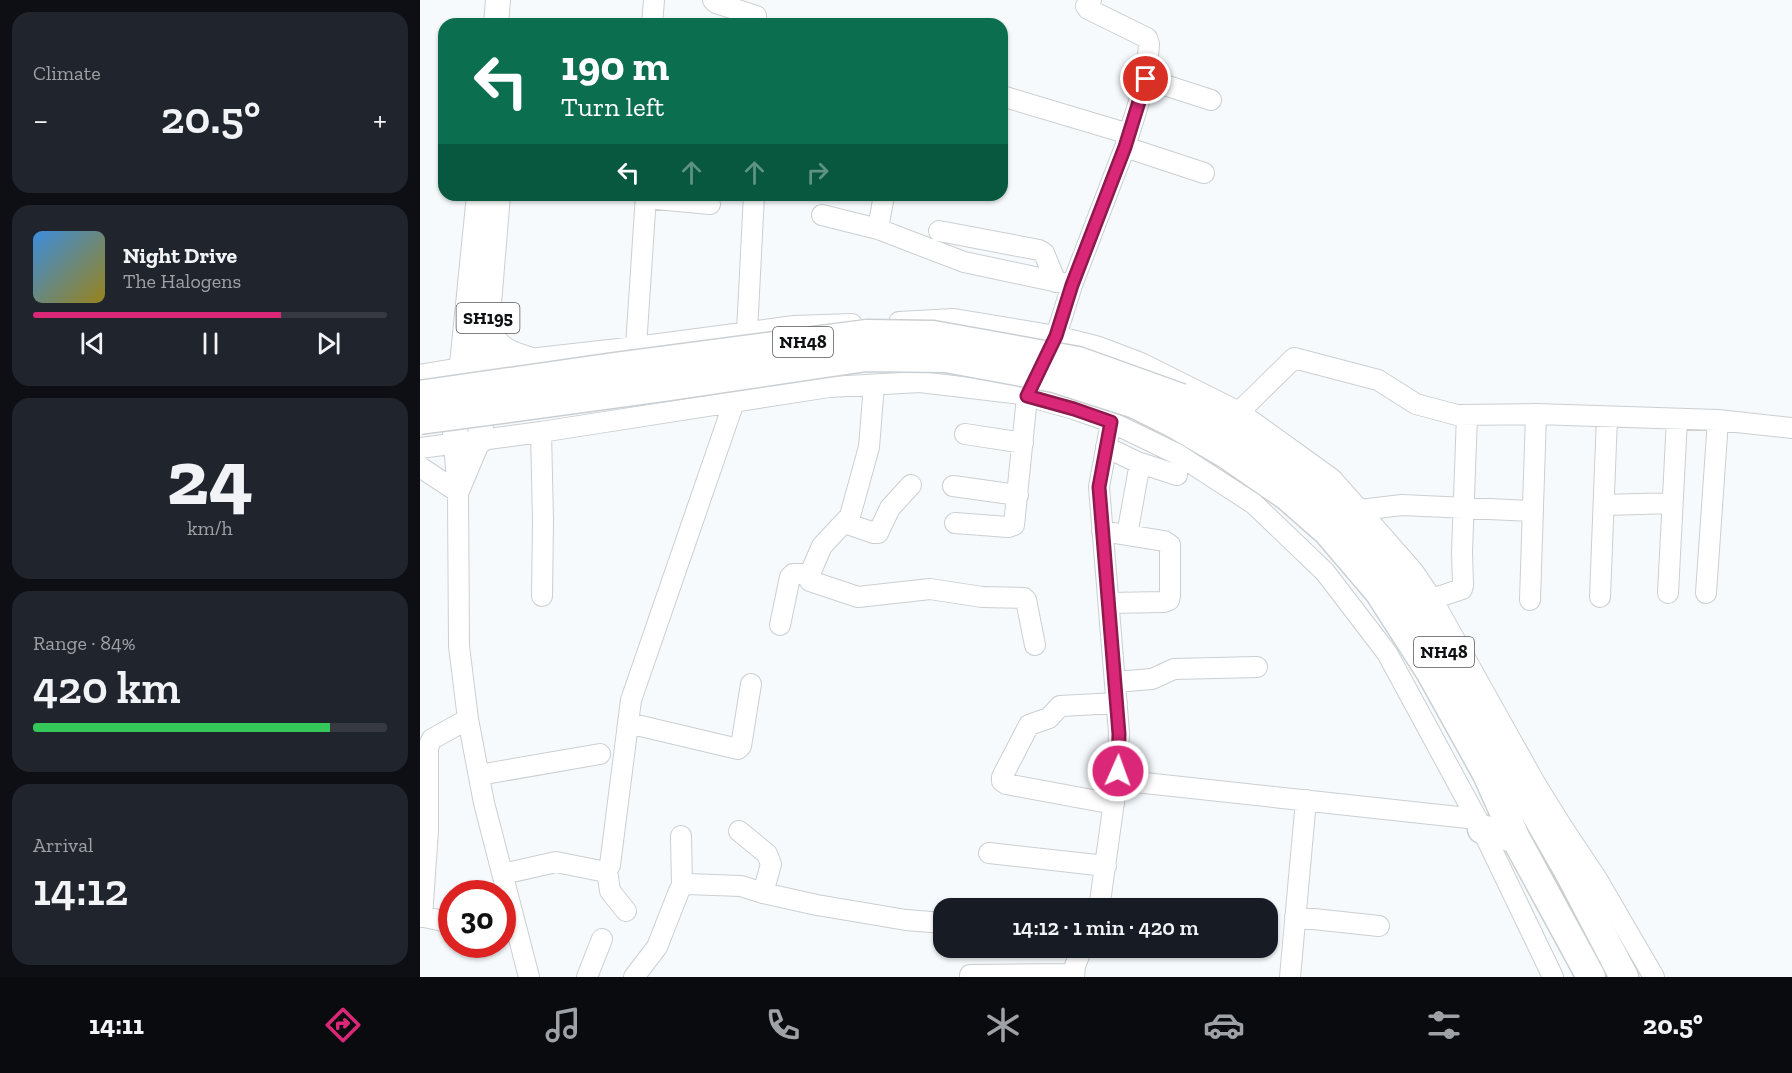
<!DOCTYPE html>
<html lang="en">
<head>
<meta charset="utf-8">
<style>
	:root { --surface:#171b24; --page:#20242c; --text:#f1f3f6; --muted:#9ea1a6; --line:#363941; --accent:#db2777 }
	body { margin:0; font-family:"Zilla Slab",serif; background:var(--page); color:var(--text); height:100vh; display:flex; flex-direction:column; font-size:22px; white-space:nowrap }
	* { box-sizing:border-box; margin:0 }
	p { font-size:20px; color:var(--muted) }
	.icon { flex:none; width:33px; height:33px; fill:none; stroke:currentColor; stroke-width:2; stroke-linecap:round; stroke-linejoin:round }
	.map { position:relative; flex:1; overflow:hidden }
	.side { display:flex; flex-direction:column; gap:12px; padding:12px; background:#0d0f14; width:420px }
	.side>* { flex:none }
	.hud { position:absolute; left:18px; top:18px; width:570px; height:183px; border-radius:18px; box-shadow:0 2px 4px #0004; background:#0b6e4f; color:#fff; overflow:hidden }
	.speed { position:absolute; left:18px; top:880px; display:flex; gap:12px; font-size:30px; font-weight:700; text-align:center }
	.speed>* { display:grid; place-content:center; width:78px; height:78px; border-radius:50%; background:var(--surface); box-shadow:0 2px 4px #0004; line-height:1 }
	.speed .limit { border:9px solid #d22; background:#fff; color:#111 }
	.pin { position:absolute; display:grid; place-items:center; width:51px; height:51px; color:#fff; margin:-26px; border:3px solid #fff; border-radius:50%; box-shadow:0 2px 6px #0007 }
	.me { position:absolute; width:66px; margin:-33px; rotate:2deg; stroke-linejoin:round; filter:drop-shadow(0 0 4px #0008) }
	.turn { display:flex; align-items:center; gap:21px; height:126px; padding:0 24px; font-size:27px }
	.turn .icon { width:78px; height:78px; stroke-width:2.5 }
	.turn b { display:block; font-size:42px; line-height:51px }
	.lanes { display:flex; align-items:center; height:57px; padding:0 24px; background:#0003; justify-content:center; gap:30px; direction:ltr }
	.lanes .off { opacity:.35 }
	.big { font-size:45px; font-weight:600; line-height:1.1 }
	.side .tile { flex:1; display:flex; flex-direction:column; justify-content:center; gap:9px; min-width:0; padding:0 21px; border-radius:18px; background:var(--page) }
	.side .dial { align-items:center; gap:0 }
	.dial b { font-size:78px; line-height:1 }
	.song { display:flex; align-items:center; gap:18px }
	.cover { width:72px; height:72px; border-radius:9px; background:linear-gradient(135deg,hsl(210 70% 55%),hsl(50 70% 35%)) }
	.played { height:6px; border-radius:3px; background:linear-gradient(90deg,var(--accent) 70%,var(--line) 70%) }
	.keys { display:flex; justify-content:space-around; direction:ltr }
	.heat { display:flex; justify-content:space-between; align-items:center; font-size:33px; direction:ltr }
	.charge { height:9px; border-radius:4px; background:linear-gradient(90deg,#34c759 84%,var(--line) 0) }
	.trip { position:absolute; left:513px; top:898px; width:345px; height:60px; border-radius:18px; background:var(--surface); box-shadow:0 2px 4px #0004; font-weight:600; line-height:60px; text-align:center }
	.dock { display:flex; height:96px; justify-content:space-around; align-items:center; background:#090b0e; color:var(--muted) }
	.dock .icon { width:42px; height:42px }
	.dock .on { color:var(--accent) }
	.dock b { font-size:27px; color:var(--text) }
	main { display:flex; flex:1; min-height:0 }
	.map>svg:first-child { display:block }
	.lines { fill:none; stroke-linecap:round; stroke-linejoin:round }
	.minor-casing { stroke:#cbcfd2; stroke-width:22 }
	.major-casing { stroke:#cbcfd2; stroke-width:26 }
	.highway-casing { stroke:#cbcfd2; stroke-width:31 }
	.minor { stroke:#fff; stroke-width:20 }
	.major { stroke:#fff; stroke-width:24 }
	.highway { stroke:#fff; stroke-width:28 }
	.highway-bridge-casing { stroke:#cbcfd2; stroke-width:31; stroke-linecap:butt }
	.highway-bridge { stroke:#fff; stroke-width:28 }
	.route-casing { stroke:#8e194d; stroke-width:15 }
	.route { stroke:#db2777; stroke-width:10 }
	.labels { text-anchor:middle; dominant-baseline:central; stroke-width:4.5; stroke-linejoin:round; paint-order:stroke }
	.shield { fill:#fff; stroke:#585859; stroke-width:1.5 }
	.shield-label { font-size:18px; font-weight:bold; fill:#101112 }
</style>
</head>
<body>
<main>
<section class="side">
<div class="tile"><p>Climate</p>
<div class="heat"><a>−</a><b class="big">20.5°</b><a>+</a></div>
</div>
<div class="tile">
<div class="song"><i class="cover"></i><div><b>Night Drive</b><p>The Halogens</p></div></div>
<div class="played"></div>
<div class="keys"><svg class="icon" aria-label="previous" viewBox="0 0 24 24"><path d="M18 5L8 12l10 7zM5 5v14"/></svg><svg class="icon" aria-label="pause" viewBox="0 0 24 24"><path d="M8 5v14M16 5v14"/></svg><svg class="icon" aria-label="next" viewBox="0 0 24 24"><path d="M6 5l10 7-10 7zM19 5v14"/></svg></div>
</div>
<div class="tile dial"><b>24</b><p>km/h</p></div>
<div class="tile"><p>Range · 84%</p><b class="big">420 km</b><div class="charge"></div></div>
<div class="tile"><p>Arrival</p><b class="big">14:12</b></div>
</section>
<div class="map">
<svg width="1372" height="977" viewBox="0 0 1372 977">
	<rect width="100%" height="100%" fill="#f6fafd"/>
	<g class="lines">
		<defs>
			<path id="minor" d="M293,0L296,3L336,16L337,24
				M232,24L234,0
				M726,79L791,100
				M582,96L709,134
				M705,147L784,173
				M226,198L290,204
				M402,215L458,229L544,262L652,285
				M458,229L464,195
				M519,231L619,250L624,253L636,282
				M479,322L534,319L636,336L679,347L721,363L819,412L912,479L993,571L1012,599L1115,783L1141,825L1177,879L1234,977
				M327,332L334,195
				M631,346L636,336L652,285L705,147L726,79L729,44L727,38L668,9L666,6L671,0
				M216,347L226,195
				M0,375L64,364L216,347L374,326L432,324
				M454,385L449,447L430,516L402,546L388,578L390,581L438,597L510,589L562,597L604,598L606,600L615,645
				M819,412L874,358L958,380L996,404L1037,415L1116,414L1298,420L1372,428
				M121,432L123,520L122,596
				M545,434L603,443
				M34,444L38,492L39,646L48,719L64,803L109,977
				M686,447L717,462L757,475
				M0,448L121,432L409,387L500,382L600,394L654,409L691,422L757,454L834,504L905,572L967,653L1057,819L1133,977
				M0,467L38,492
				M533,486L598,495
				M39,491L60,441
				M1185,505L1252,503
				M940,510L982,505L1112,511
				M425,523L454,533H458L470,508L491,485
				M535,523L588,527L594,525L607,397L612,386
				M682,531L744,541L750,545V596L749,600L744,602L689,603
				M707,535L720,463
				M1248,593L1257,419
				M1286,593L1298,420
				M1180,597L1187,417
				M1012,599L1042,589L1043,585L1042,552L1047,415
				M1110,600L1116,414
				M360,625L370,577L373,574H388
				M695,682L732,679L754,669L837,667
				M208,723L318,749L321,746L331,684
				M59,775L180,754
				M697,780L1057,819
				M694,804L586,784L582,781V777L609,725L629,718L640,706L697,703
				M319,831L347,854L351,864L343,893
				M261,836L262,886
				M569,853L686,866
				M187,870L190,891L206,911
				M83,874L136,862L181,871L187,870L190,865L211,700L314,402
				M679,909L697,780L699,733L679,487L691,422
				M0,916L32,923
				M2,917L8,830V747L12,739L48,719
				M875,917L959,926
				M550,975L654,974
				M167,977L182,939
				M214,977L237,947L259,891L262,886L267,884L321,886L343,893L397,905L486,920L524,923
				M654,977L655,966L662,948
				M870,977L886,800"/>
			<path id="major" d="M76,24L78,0
				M67,327C77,348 87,353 109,359
				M60,441L64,364L78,195
				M34,444L59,195"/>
			<path id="highway" d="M761,398L885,477L934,523L989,592L1149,872L1204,977
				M753,423L806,454L867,496L907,531L959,592L1011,673L1067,774L1096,839L1171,977
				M1062,829L1096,839"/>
		</defs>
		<use href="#minor" class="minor-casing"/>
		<use href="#major" class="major-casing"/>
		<use href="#highway" class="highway-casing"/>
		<use href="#minor" class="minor"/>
		<use href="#major" class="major"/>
		<use href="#highway" class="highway"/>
		<defs>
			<path id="highway-bridge" d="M0,395L194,367L447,334L513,335L658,361L761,398
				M0,420L244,387L446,357L526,358L634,378L715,404L753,423"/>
		</defs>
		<use href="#highway-bridge" class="highway-bridge-casing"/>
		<use href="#highway-bridge" class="highway-bridge"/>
	</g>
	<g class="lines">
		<defs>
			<path id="route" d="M698,771L699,734L679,487L691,422L654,409L607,396L636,336L652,285L705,147L726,79"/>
		</defs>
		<use href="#route" class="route-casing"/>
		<use href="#route" class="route"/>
	</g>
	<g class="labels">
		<g class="shield">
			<rect x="36.5" y="303" width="63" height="30" rx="4.5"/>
			<rect x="353" y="327" width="60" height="30" rx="4.5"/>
			<rect x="994" y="637" width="60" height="30" rx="4.5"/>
		</g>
		<g class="shield-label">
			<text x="68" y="318">SH195</text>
			<text x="383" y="342">NH48</text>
			<text x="1024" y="652">NH48</text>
		</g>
	</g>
</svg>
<div class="speed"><div class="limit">30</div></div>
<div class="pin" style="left:726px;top:79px;background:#d93025"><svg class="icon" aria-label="arrive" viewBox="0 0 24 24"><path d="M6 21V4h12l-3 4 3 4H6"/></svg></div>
<svg class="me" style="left:698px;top:771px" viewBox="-20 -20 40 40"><circle r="17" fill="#db2777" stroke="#fff" stroke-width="3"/><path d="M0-11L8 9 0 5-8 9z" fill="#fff"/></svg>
<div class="trip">14:12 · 1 min · 420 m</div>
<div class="hud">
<div class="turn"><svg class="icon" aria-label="left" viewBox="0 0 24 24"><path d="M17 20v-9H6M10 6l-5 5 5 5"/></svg><div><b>190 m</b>Turn left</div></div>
<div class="lanes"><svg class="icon" aria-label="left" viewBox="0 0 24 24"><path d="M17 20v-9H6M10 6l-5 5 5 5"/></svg><svg class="icon off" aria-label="ahead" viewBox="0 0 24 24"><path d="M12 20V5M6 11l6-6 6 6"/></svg><svg class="icon off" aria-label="ahead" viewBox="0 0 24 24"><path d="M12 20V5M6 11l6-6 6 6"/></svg><svg class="icon off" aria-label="right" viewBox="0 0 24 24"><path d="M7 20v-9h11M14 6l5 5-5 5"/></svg></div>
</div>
</div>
</main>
<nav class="dock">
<b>14:11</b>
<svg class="icon on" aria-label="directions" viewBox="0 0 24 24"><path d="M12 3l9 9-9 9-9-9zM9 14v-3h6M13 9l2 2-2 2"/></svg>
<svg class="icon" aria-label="music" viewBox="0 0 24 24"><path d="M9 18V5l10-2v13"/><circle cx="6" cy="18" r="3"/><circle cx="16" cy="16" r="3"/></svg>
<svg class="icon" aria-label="phone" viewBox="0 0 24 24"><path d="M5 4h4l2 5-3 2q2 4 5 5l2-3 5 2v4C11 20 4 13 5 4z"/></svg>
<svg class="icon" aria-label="climate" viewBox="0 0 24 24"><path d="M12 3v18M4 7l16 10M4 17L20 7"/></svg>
<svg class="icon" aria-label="car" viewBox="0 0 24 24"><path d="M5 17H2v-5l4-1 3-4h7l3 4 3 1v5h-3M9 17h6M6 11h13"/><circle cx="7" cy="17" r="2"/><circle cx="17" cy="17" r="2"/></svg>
<svg class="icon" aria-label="filters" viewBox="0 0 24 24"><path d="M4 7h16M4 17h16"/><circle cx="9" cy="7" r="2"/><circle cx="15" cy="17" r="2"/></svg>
<b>20.5°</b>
</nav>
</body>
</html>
